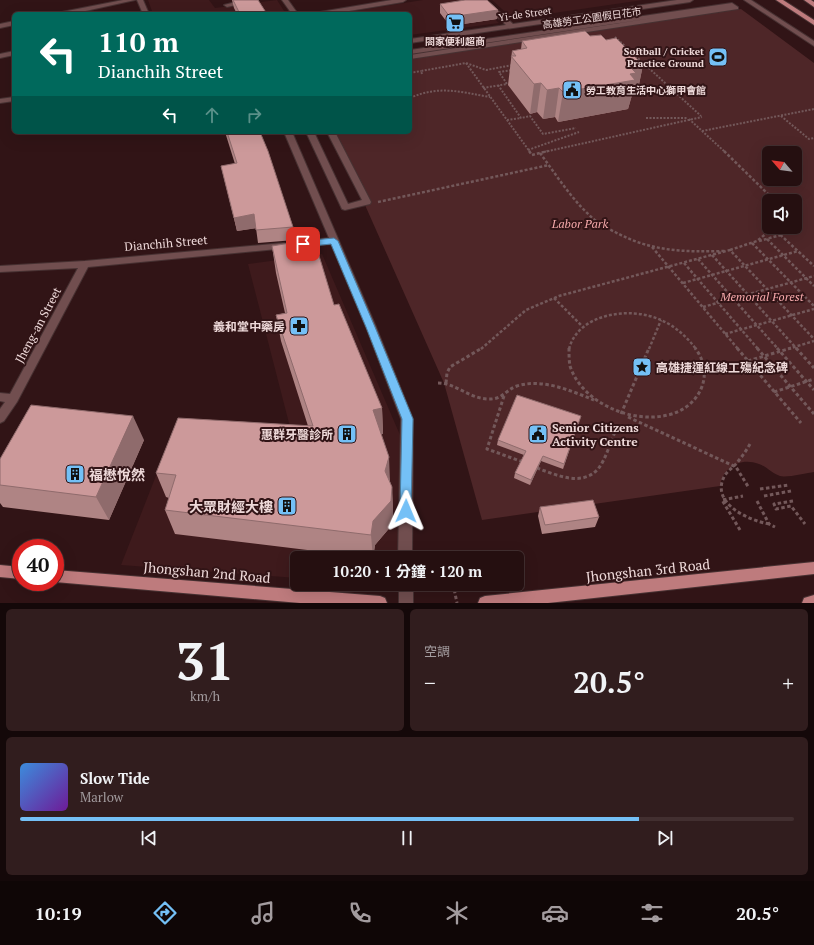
<!DOCTYPE html>
<html lang="zh-TW">
<head>
<meta charset="utf-8">
<style>
	:root { --surface:#250f10; --page:#311d1e; --text:#f1f3f6; --muted:#a39c9f; --line:#422f30; --accent:#74c0f6 }
	body { margin:0; font-family:"PT Serif","Noto Sans TC",serif; background:var(--page); color:var(--text); height:100vh; display:flex; flex-direction:column; font-size:15px; white-space:nowrap }
	* { box-sizing:border-box; margin:0 }
	p { font-size:13px; color:var(--muted) }
	.icon { flex:none; width:22px; height:22px; fill:none; stroke:currentColor; stroke-width:2; stroke-linecap:round; stroke-linejoin:round }
	.map { position:relative; height:603px; overflow:hidden }
	.side { display:flex; flex-direction:column; gap:6px; padding:6px; background:#140809; flex:1 }
	.side>* { flex:none }
	.top-card { position:absolute; left:12px; top:12px; width:400px; height:122px; border-radius:6px; box-shadow:0 4px 16px #0002,0 0 0 1px var(--line); background:#00695c; color:#fff; overflow:hidden }
	.needle { width:26px; rotate:298deg }
	.controls { position:absolute; left:762px; top:146px; display:grid; gap:8px }
	.controls a { display:grid; place-items:center; width:40px; height:40px; border-radius:6px; background:var(--surface); box-shadow:0 4px 16px #0002,0 0 0 1px var(--line); font-size:20px }
	.speed { position:absolute; left:12px; top:539px; display:flex; gap:8px; font-size:20px; font-weight:700; text-align:center }
	.speed>* { display:grid; place-content:center; width:52px; height:52px; border-radius:50%; background:var(--surface); box-shadow:0 4px 16px #0002,0 0 0 1px var(--line); line-height:1 }
	.speed .limit { border:6px solid #d22; background:#fff; color:#111 }
	.pin { position:absolute; display:grid; place-items:center; width:34px; height:34px; color:#fff; margin:-17px; border-radius:8px; box-shadow:0 2px 6px #0006 }
	.me { position:absolute; width:44px; margin:-22px; rotate:1deg; stroke-linejoin:round; filter:drop-shadow(0 0 3px #0008) }
	.turn { display:flex; align-items:center; gap:14px; height:84px; padding:0 20px; font-size:18px }
	.turn .icon { width:52px; height:52px; stroke-width:2.5 }
	.turn b { display:block; font-size:28px; line-height:34px }
	.lanes { display:flex; align-items:center; height:38px; padding:0 20px; background:#0003; justify-content:center; gap:20px; direction:ltr }
	.lanes .off { opacity:.35 }
	.big { font-size:30px; font-weight:700; line-height:1.1 }
	.side .card { flex:1; display:flex; flex-direction:column; justify-content:center; gap:6px; min-width:0; padding:0 14px; border-radius:6px; background:var(--page) }
	.side .dial { align-items:center; gap:0 }
	.dial b { font-size:52px; line-height:1 }
	.song { display:flex; align-items:center; gap:12px }
	.cover { width:48px; height:48px; border-radius:6px; background:linear-gradient(135deg,hsl(210 70% 55%),hsl(280 70% 35%)) }
	.played { height:4px; border-radius:2px; background:linear-gradient(90deg,var(--accent) 80%,var(--line) 80%) }
	.keys { display:flex; justify-content:space-around; direction:ltr }
	.heat { display:flex; justify-content:space-between; align-items:center; font-size:22px; direction:ltr }
	.side .tiles { flex:1; display:grid; gap:6px; grid-template-columns:1fr 1fr }
	.card:last-child { grid-column:span 2 }
	.trip { position:absolute; left:290px; top:551px; width:234px; height:40px; border-radius:6px; background:var(--surface); box-shadow:0 4px 16px #0002,0 0 0 1px var(--line); font-weight:700; line-height:40px; text-align:center }
	.tab-bar { display:flex; height:64px; justify-content:space-around; align-items:center; background:#0f0606; color:var(--muted) }
	.tab-bar .icon { width:28px; height:28px }
	.tab-bar .selected { color:var(--accent) }
	.tab-bar b { font-size:18px; color:var(--text) }
	.map>svg:first-child { display:block }
	.built { fill:#3e1a1c }
	.green { fill:#4e2628; fill-rule:evenodd }
	.lines { fill:none; stroke-linecap:round; stroke-linejoin:round }
	.minor-casing { stroke:#473132; stroke-width:2 }
	.major-casing { stroke:#473132; stroke-width:2 }
	.path-far2 { stroke:#73585a; stroke-width:2; stroke-dasharray:2 1.5; stroke-linecap:butt }
	.path-far1 { stroke:#73585a; stroke-width:2.5; stroke-dasharray:3 2; stroke-linecap:butt }
	.path { stroke:#73585a; stroke-width:3; stroke-dasharray:3.5 2.5; stroke-linecap:butt }
	.minor { fill:#714e4f; fill-rule:evenodd }
	.major { fill:#be7b7d; fill-rule:evenodd }
	.wall { fill:#af8484 }
	.shaded-wall { fill:#8f6b6c }
	.building { fill:#cc999a; stroke:#8f6b6c }
	.route { fill:#74c0f6; stroke:#4b7da0 }
	.labels { text-anchor:middle; dominant-baseline:central; stroke-width:4; stroke-linejoin:round; paint-order:stroke }
	.far-street-label { font-size:10px; fill:#eed9d9; stroke:#311416 }
	.far-poi-label { font-size:10px; font-weight:bold; fill:#eed9d9; stroke:#311416 }
	.park-label { font-size:12px; font-style:italic; fill:#f5a8aa; stroke:#311416 }
	.street-label { font-size:12px; fill:#eed9d9; stroke:#311416 }
	.poi-label { font-size:12px; font-weight:bold; fill:#eed9d9; stroke:#311416; text-anchor:end }
	.near-poi-label { font-size:14px; font-weight:bold; fill:#eed9d9; stroke:#311416; text-anchor:start }
	.near-street-label { font-size:14px; fill:#eed9d9; stroke:#311416 }
</style>
</head>
<body>
<div class="map">
<svg width="814" height="603" viewBox="0 0 814 603">
	<rect width="100%" height="100%" fill="#311416"/>
	<path class="built" d="M148,0H209L215,8L277,0L286,14H153Z
		M423,0H473L499,23L410,35V14H336Z
		M492,0H643L513,19Z
		M322,254L400,435L409,479L406,529L394,558H297V578L121,565L170,440L299,462L248,264Z"/>
	<path class="green" d="M741,9L814,63V472C807,473 786,478 780,476C773,474 767,467 759,464C740,457 723,467 720,486L482,520L444,383L365,205L330,132H410V56ZM769,153H795V179H769ZM769,201H795V227H769Z"/>
	<g class="lines">
		<defs>
			<path id="minor" d="M123,0H135L72,14H59L62,12Z
				M137,0H143L149,14H143Z
				M244,0H258L227,7L224,5Z
				M282,0H288L298,14H292Z
				M392,0H406L403,2L331,14H317L320,12Z
				M479,0H486L513,24L677,0H693L690,2L410,43V39L506,25Z
				M744,0H751L814,41V46Z
				M732,3L738,7V9L410,59V55L660,17L410,54V50Z
				M14,21V25L0,28V24Z
				M14,51V55L0,58V54Z
				M14,97V101L0,103V99Z
				M284,132H292L376,327L413,419L412,558H398L401,419L366,327L331,244L302,247L297,244L302,241L329,238Z
				M306,132H314L348,204L362,200L327,132H335L371,202L370,204L345,210L342,209Z
				M284,243L287,244L289,246L287,248L88,267L17,402L4,421L0,423V409L5,402L0,401V393L10,394L78,268L0,272V266L85,261Z
				M399,584H413V603H399Z"/>
			<path id="major" d="M776,0H783L814,20V25Z
				M804,0H811L814,2V7Z
				M814,562V574L548,603H478L480,598L485,596Z
				M0,565L21,567V579L0,577Z
				M55,570L380,596L385,598L387,603H300L55,582Z
				M814,595V603H802L804,598Z"/>
		</defs>
		<use href="#minor" class="minor-casing"/>
		<use href="#major" class="major-casing"/>
		<path class="path-far2" d="M615,37L701,116
			M466,63L530,152
			M410,73L421,71
			M422,74L421,71L466,63L486,70L513,65
			M498,85L521,118L530,116L543,134L576,128
			M483,88L507,84L499,72L512,70
			M410,98C439,85 460,92 490,97
			M781,116L809,139L814,138
			M646,118H688
			M689,119L725,152
			M507,120L521,118
			M702,131L814,109
			M528,150L579,132
			M544,152L702,117"/>
		<path class="path-far1" d="M529,151L532,155L548,151
			M724,151L769,195L773,201
			M540,153C557,176 574,203 596,221C602,226 609,229 615,232C652,252 684,252 725,251
			M378,202L549,165
			M773,228L814,266
			M767,239L814,286
			M759,241L781,235
			M752,243L814,306
			M652,247L738,349
			M730,250L757,241L774,227
			M712,255L797,349
			M698,259L778,349
			M684,263L758,349
			M683,283L798,251
			M554,298L582,326
			M703,307L814,276
			M725,334L814,309
			M481,349L526,310L559,296L730,250L814,339
			M569,349C578,313 631,306 661,320C675,326 687,337 696,349
			M649,349L661,320
			M788,349L814,341"/>
		<path class="path" d="M569,348C569,354 569,361 570,366C582,403 632,424 668,415C699,408 716,375 695,348
			M737,348L801,423
			M757,348L814,414
			M777,348L814,390
			M796,348L814,368
			M748,361L791,348
			M438,383C455,383 469,398 487,399C503,400 505,390 517,386C543,378 571,391 594,400
			M446,383L447,373L450,367L482,348
			M774,392L814,379
			M504,396L487,449L523,462
			M621,414L649,348
			M628,417L736,467L749,488
			M750,444C746,451 741,458 736,464C732,468 728,471 725,475C709,503 748,520 769,524
			M537,468C556,475 582,487 598,469C606,459 610,443 615,432
			M760,489L789,485
			M764,496L791,491
			M757,501L769,524L775,527
			M793,501L774,504L776,509L791,506L805,524
			M740,530L722,500L743,496
			M453,584L457,603"/>
		<use href="#minor" class="minor"/>
		<use href="#major" class="major"/>
	</g>
	<path class="wall" d="M232,0H258L267,14H237L234,8Z
		M440,4L498,10L497,19L450,26L440,13Z
		M590,36L606,40L643,65L637,94L632,95L628,109L558,122L555,117L543,119L537,112L530,114L508,85L512,51L521,49L522,41Z
		M225,132H260L293,227L295,240L258,243L256,228L237,231L221,166L235,164Z
		M272,246L334,305L382,408L383,434H381L390,482L392,487L393,512L392,525L375,545L373,558L175,534L165,510L169,498L166,497L156,473L308,426L281,341L276,315L285,313L276,273Z
		M579,421L563,469L541,461L530,485L514,478L515,473L524,455L497,445L498,440Z
		M144,440L109,520L3,507L0,503V459Z
		M540,507L599,517L595,527L542,534L538,516Z"/>
	<path class="shaded-wall" d="M498,10L497,19L450,26V17Z
		M643,65L637,94L632,95L628,109L558,122L563,92L630,67Z
		M541,83L537,112L530,114L534,84Z
		M559,88L555,117L543,119L547,90Z
		M254,214L257,228L237,231L234,218Z
		M382,408L383,434L375,435L373,410Z
		M133,416L144,440L109,520L96,497Z
		M581,416L579,421L563,469L564,464Z
		M543,456L541,461L530,485L531,480Z
		M389,457L390,482L385,471Z
		M392,487L393,512L392,525L375,545L373,558L371,535L373,521Z"/>
	<path class="building" d="M233,0H258L267,14H240Z
		M465,0H487L498,10L450,17L440,4Z
		M585,31L590,36L601,35L606,40L616,38L643,65L630,67L636,73L630,74L635,80L563,92L559,88L547,90L541,83L534,84L511,56H516L512,51L527,48L522,41Z
		M227,132H260L268,151L293,227L256,230L254,214L234,218L221,166L237,163Z
		M314,239L334,305L339,304L382,408L373,410L389,457L385,471L392,487L391,501L373,521L371,535L165,510L176,475L156,473L178,418L313,426L276,315L287,313L272,246Z
		M517,395L581,416L564,464L543,456L531,480L515,473L526,451L498,440Z
		M31,405L133,416L96,497L0,485V459Z
		M593,500L599,517L545,525L540,507Z"/>
	<path class="route" d="M334,238L338,241L375,327L413,419L411,511L410,515L406,516L401,515L400,511L402,419L366,327L331,244L303,247L299,244L303,241Z"/>
	<defs>
		<symbol id="supermarket-square" viewBox="-11 -11 22 22"><rect x="-9" y="-9" width="18" height="18" rx="4" fill="#74c0f6" stroke="#311416"/><path d="M-6-5.5h2.5l.6 2H6L4.5 2H-2.5L-4.4-4H-6ZM-1.5 3.2a1.3 1.3 0 1 0 .1 0ZM3 3.2a1.3 1.3 0 1 0 .1 0Z" fill="#111"/></symbol>
		<symbol id="stadium-square" viewBox="-11 -11 22 22"><rect x="-9" y="-9" width="18" height="18" rx="4" fill="#74c0f6" stroke="#311416"/><path d="M0-5a6.5 5 0 1 0 0 10a6.5 5 0 1 0 0-10ZM-3.5-1.8h7v3.6h-7Z" fill="#111"/></symbol>
		<symbol id="civic-square" viewBox="-11 -11 22 22"><rect x="-9" y="-9" width="18" height="18" rx="4" fill="#74c0f6" stroke="#311416"/><path d="M-.6-6.5H3V-4.5H.6V-3L4-1V1h2V6H-6V1h2V-1L-.6-3ZM-1.2 2.5V6h2.4V2.5Z" fill="#111"/></symbol>
		<symbol id="pharmacy-square" viewBox="-11 -11 22 22"><rect x="-9" y="-9" width="18" height="18" rx="4" fill="#74c0f6" stroke="#311416"/><path d="M-2-6h4v4h4v4h-4v4h-4v-4h-4v-4h4Z" fill="#111"/></symbol>
		<symbol id="sight-square" viewBox="-11 -11 22 22"><rect x="-9" y="-9" width="18" height="18" rx="4" fill="#74c0f6" stroke="#311416"/><path d="M0-6L1.8-2.2L6-1.7L2.9 1.2L3.7 5.4L0 3.3L-3.7 5.4L-2.9 1.2L-6-1.7L-1.8-2.2Z" fill="#111"/></symbol>
		<symbol id="building-square" viewBox="-11 -11 22 22"><rect x="-9" y="-9" width="18" height="18" rx="4" fill="#74c0f6" stroke="#311416"/><path d="M-4-6H4V6H1V3H-1V6H-4ZM-2.5-4.3h1.7v1.8h-1.7ZM.8-4.3h1.7v1.8H.8ZM-2.5-1h1.7V.8h-1.7ZM.8-1h1.7V.8H.8Z" fill="#111"/></symbol>
	</defs>
	<g fill-rule="evenodd">
		<use href="#supermarket-square" x="444" y="12" width="22" height="22"/>
		<use href="#stadium-square" x="707" y="46" width="22" height="22"/>
		<use href="#civic-square" x="561" y="79" width="22" height="22"/>
		<use href="#pharmacy-square" x="288" y="315" width="22" height="22"/>
		<use href="#sight-square" x="631" y="356" width="22" height="22"/>
		<use href="#building-square" x="336" y="423" width="22" height="22"/>
		<use href="#civic-square" x="527" y="423" width="22" height="22"/>
		<use href="#building-square" x="64" y="463" width="22" height="22"/>
		<use href="#building-square" x="276" y="495" width="22" height="22"/>
	</g>
	<g class="labels">
		<g class="far-street-label">
			<text transform="translate(525 14) rotate(-8)">Yi-de Street</text>
			<text transform="translate(592 18) rotate(-8)">高雄勞工公園假日花市</text>
		</g>
		<g class="far-poi-label">
			<text x="455" y="41">閤家便利超商</text>
			<text x="704" y="51" text-anchor="end">Softball / Cricket<tspan x="704" dy="12">Practice Ground</tspan></text>
			<text x="586" y="90" text-anchor="start">勞工教育生活中心獅甲會館</text>
		</g>
		<g class="park-label">
			<text x="580" y="223">Labor Park</text>
			<text x="762" y="296">Memorial Forest</text>
		</g>
		<g class="street-label">
			<text transform="translate(166 243) rotate(-5)">Dianchih Street</text>
			<text transform="translate(38 325) rotate(-62)">Jheng-an Street</text>
		</g>
		<g class="poi-label">
			<text x="285" y="326">義和堂中藥房</text>
			<text x="656" y="367" text-anchor="start">高雄捷運紅線工殤紀念碑</text>
			<text x="552" y="427" text-anchor="start">Senior Citizens<tspan x="552" dy="14">Activity Centre</tspan></text>
			<text x="333" y="434">惠群牙醫診所</text>
		</g>
		<g class="near-poi-label">
			<text x="89" y="474">福懋悅然</text>
			<text x="273" y="506" text-anchor="end">大眾財經大樓</text>
		</g>
		<g class="near-street-label">
			<text transform="translate(648 570) rotate(-6)">Jhongshan 3rd Road</text>
			<text transform="translate(207 572) rotate(5)">Jhongshan 2nd Road</text>
		</g>
	</g>
</svg>
<div class="controls">
<a><svg class="needle" viewBox="-14 -14 28 28"><path d="M0-13l5 13h-10z" fill="#e53935"/><path d="M0 13l5-13h-10z" fill="#a39c9f"/></svg></a>
<a><svg class="icon" aria-label="sound" viewBox="0 0 24 24"><path d="M4 9h4l5-4v14l-5-4H4zM17 9q2 3 0 6"/></svg></a>
</div>
<div class="speed"><div class="limit">40</div></div>
<div class="pin" style="left:303px;top:244px;background:#d93025"><svg class="icon" aria-label="arrive" viewBox="0 0 24 24"><path d="M6 21V4h12l-3 4 3 4H6"/></svg></div>
<svg class="me" style="left:406px;top:511px" viewBox="-20 -20 40 40"><path d="M0-17L14 15 0 8-14 15z" fill="#74c0f6" stroke="#fff" stroke-width="4"/></svg>
<div class="trip">10:20 · 1 分鐘 · 120 m</div>
<div class="top-card">
<div class="turn"><svg class="icon" aria-label="left" viewBox="0 0 24 24"><path d="M17 20v-9H6M10 6l-5 5 5 5"/></svg><div><b>110 m</b>Dianchih Street</div></div>
<div class="lanes"><svg class="icon" aria-label="left" viewBox="0 0 24 24"><path d="M17 20v-9H6M10 6l-5 5 5 5"/></svg><svg class="icon off" aria-label="ahead" viewBox="0 0 24 24"><path d="M12 20V5M6 11l6-6 6 6"/></svg><svg class="icon off" aria-label="right" viewBox="0 0 24 24"><path d="M7 20v-9h11M14 6l5 5-5 5"/></svg></div>
</div>
</div>
<section class="side">
<div class="tiles">
<div class="card dial"><b>31</b><p>km/h</p></div>
<div class="card"><p>空調</p>
<div class="heat"><a>−</a><b class="big">20.5°</b><a>+</a></div>
</div>
<div class="card">
<div class="song"><i class="cover"></i><div><b>Slow Tide</b><p>Marlow</p></div></div>
<div class="played"></div>
<div class="keys"><svg class="icon" aria-label="previous" viewBox="0 0 24 24"><path d="M18 5L8 12l10 7zM5 5v14"/></svg><svg class="icon" aria-label="pause" viewBox="0 0 24 24"><path d="M8 5v14M16 5v14"/></svg><svg class="icon" aria-label="next" viewBox="0 0 24 24"><path d="M6 5l10 7-10 7zM19 5v14"/></svg></div>
</div>
</div>
</section>
<nav class="tab-bar">
<b>10:19</b>
<svg class="icon selected" aria-label="directions" viewBox="0 0 24 24"><path d="M12 3l9 9-9 9-9-9zM9 14v-3h6M13 9l2 2-2 2"/></svg>
<svg class="icon" aria-label="music" viewBox="0 0 24 24"><path d="M9 18V5l10-2v13"/><circle cx="6" cy="18" r="3"/><circle cx="16" cy="16" r="3"/></svg>
<svg class="icon" aria-label="phone" viewBox="0 0 24 24"><path d="M5 4h4l2 5-3 2q2 4 5 5l2-3 5 2v4C11 20 4 13 5 4z"/></svg>
<svg class="icon" aria-label="climate" viewBox="0 0 24 24"><path d="M12 3v18M4 7l16 10M4 17L20 7"/></svg>
<svg class="icon" aria-label="car" viewBox="0 0 24 24"><path d="M5 17H2v-5l4-1 3-4h7l3 4 3 1v5h-3M9 17h6M6 11h13"/><circle cx="7" cy="17" r="2"/><circle cx="17" cy="17" r="2"/></svg>
<svg class="icon" aria-label="filters" viewBox="0 0 24 24"><path d="M4 7h16M4 17h16"/><circle cx="9" cy="7" r="2"/><circle cx="15" cy="17" r="2"/></svg>
<b>20.5°</b>
</nav>
</body>
</html>
